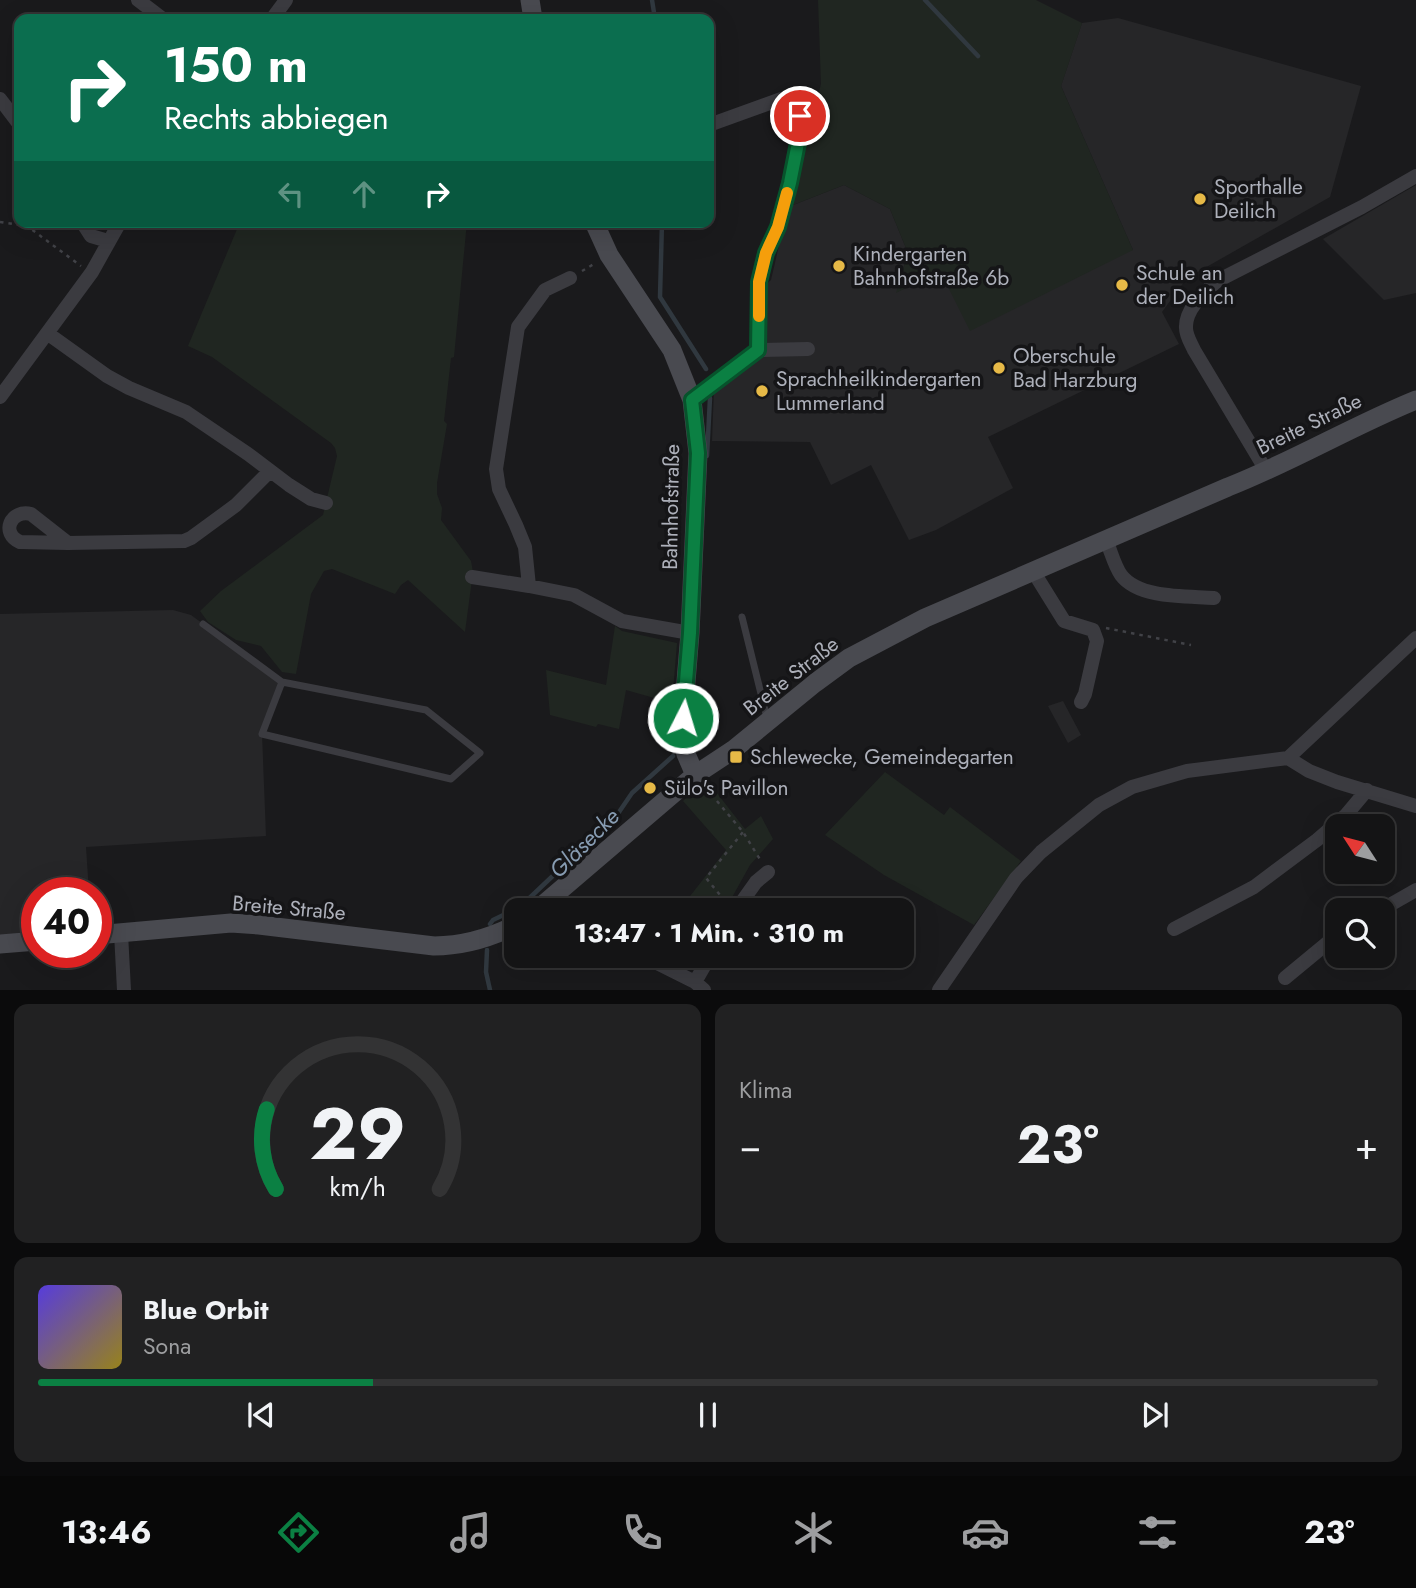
<!DOCTYPE html>
<html lang="de">
<head>
<meta charset="utf-8">
<style>
	:root { --surface:#141415; --page:#212122; --text:#f1f3f6; --muted:#9d9ea0; --line:#333334; --accent:#0b8043 }
	body { margin:0; font-family:Jost,sans-serif; background:var(--page); color:var(--text); height:100vh; display:flex; flex-direction:column; font-size:26px; white-space:nowrap }
	* { box-sizing:border-box; margin:0 }
	p { font-size:23px; color:var(--muted) }
	.icon { flex:none; width:38px; height:38px; fill:none; stroke:currentColor; stroke-width:2; stroke-linecap:round; stroke-linejoin:round }
	.map { position:relative; height:990px; overflow:hidden }
	.details { display:flex; flex-direction:column; gap:14px; padding:14px; background:#0b0b0c; flex:1 }
	.details>* { flex:none }
	.top-card { position:absolute; left:14px; top:14px; width:700px; height:214px; border-radius:14px; box-shadow:0 7px 28px #0002,0 0 0 2px var(--line); background:#0b6e4f; color:#fff; overflow:hidden }
	.needle { width:46px; rotate:306deg }
	.buttons { position:absolute; left:1325px; top:814px; display:grid; gap:14px }
	.buttons a { display:grid; place-items:center; width:70px; height:70px; border-radius:14px; background:var(--surface); box-shadow:0 7px 28px #0002,0 0 0 2px var(--line); font-size:35px }
	.speed { position:absolute; left:21px; top:877px; display:flex; gap:14px; font-size:35px; font-weight:700; text-align:center }
	.speed>* { display:grid; place-content:center; width:91px; height:91px; border-radius:50%; background:var(--surface); box-shadow:0 7px 28px #0002,0 0 0 2px var(--line); line-height:1 }
	.speed .limit { border:10px solid #d22; background:#fff; color:#111 }
	.pin { position:absolute; display:grid; place-items:center; width:60px; height:60px; color:#fff; margin:-30px; border:4px solid #fff; border-radius:50%; box-shadow:0 2px 7px #0007 }
	.me { position:absolute; width:77px; margin:-38px; rotate:5deg; stroke-linejoin:round; filter:drop-shadow(0 0 5px #0008) }
	.turn { display:flex; align-items:center; gap:24px; height:147px; padding:0 35px; font-size:32px }
	.turn .icon { width:91px; height:91px; stroke-width:2.5 }
	.turn b { display:block; font-size:49px; line-height:60px }
	.lanes { display:flex; align-items:center; height:66px; padding:0 35px; background:#0003; justify-content:center; gap:35px; direction:ltr }
	.lanes .off { opacity:.35 }
	.big { font-size:52px; font-weight:700; line-height:1.1 }
	.details .widget { flex:1; display:flex; flex-direction:column; justify-content:center; gap:10px; min-width:0; padding:0 24px; border-radius:14px; background:var(--page) }
	.details .dial { align-items:center; gap:0 }
	.dial svg { height:182px; overflow:visible; fill:none; stroke:var(--line); stroke-width:7; stroke-linecap:round; text-anchor:middle }
	.dial text { fill:var(--text); stroke:none }
	.song { display:flex; align-items:center; gap:21px }
	.cover { width:84px; height:84px; border-radius:10px; background:linear-gradient(135deg,hsl(250 70% 55%),hsl(50 70% 35%)) }
	.played { height:7px; border-radius:4px; background:linear-gradient(90deg,var(--accent) 25%,var(--line) 25%) }
	.keys { display:flex; justify-content:space-around; direction:ltr }
	.heat { display:flex; justify-content:space-between; align-items:center; font-size:38px; direction:ltr }
	.details .tiles { flex:1; display:grid; gap:14px; grid-template-columns:1fr 1fr }
	.widget:last-child { grid-column:span 2 }
	.trip { position:absolute; left:504px; top:898px; width:410px; height:70px; border-radius:14px; background:var(--surface); box-shadow:0 7px 28px #0002,0 0 0 2px var(--line); font-weight:700; line-height:70px; text-align:center }
	.tab-bar { display:flex; height:112px; justify-content:space-around; align-items:center; background:#080808; color:var(--muted) }
	.tab-bar .icon { width:49px; height:49px }
	.tab-bar .selected { color:var(--accent) }
	.tab-bar b { font-size:32px; color:var(--text) }
	.map>svg:first-child { display:block }
	.built { fill:#262628 }
	.green { fill:#202621 }
	.lines { fill:none; stroke-linecap:round; stroke-linejoin:round }
	.stream { stroke:#30383f; stroke-width:4.5 }
	.path { stroke:#414247; stroke-width:2.5; stroke-dasharray:3.5 5; stroke-linecap:butt }
	.lane { stroke:#3b3b40; stroke-width:7 }
	.street { stroke:#3b3b40; stroke-width:14 }
	.secondary { stroke:#494a50; stroke-width:19 }
	.route-casing { stroke:#07532c; stroke-width:18 }
	.route { stroke:#0b8043; stroke-width:12 }
	.slow { stroke:#f59e0b; stroke-width:12 }
	.poi-dot { fill:#e6b947; stroke:#151517; stroke-width:2.5 }
	.labels { text-anchor:middle; dominant-baseline:central; stroke-width:7; stroke-linejoin:round; paint-order:stroke }
	.poi-label { font-size:21px; fill:#adb0ba; stroke:#151517; text-anchor:start }
	.street-label { font-size:21px; fill:#adb0ba; stroke:#151517 }
	.water-label { font-size:23px; font-style:italic; fill:#879cb2; stroke:#151517 }
</style>
</head>
<body>
<div class="map">
<svg width="1416" height="990" viewBox="0 0 1416 990">
	<rect width="100%" height="100%" fill="#1a1a1c"/>
	<path class="built" d="M1118,18L1361,86L1330,197L1187,278L1162,312L1179,344L988,437L1013,488L936,530L909,540L871,465L831,485L810,442L712,441L714,388L760,353L764,286L771,280L788,207L844,185L890,209L908,253L897,292L940,271L1133,250L1061,86L1082,23Z
		M1416,185V293L1384,300L1323,239Z
		M173,610L191,615L282,682L262,734L266,836L86,847L89,892H37V935L0,936V614Z
		M1063,701L1081,735L1068,743L1048,706Z"/>
	<path class="green" d="M818,0H1036L1082,23L1061,86L1133,250L970,331L940,271L896,293L908,253L890,209L844,185L788,207L821,84Z
		M240,222H467L454,357L451,358L444,421L447,424L437,483V494L442,508L441,520L471,561L473,572L465,632L408,580L401,585L395,594L332,569L324,571L311,594L296,674L282,672L261,646L236,640L208,622L200,611L221,591L323,515L337,456L335,448L331,443L212,357L188,346Z
		M615,626L622,631L677,643L672,703L626,690L619,729L598,724L596,727L550,715L546,670L606,685Z
		M885,772L944,815L950,807L1021,861L974,925L884,875L825,835Z
		M706,779L745,829L761,816L773,839L750,865L725,910H697L687,900L726,850L683,801Z"/>
	<g class="lines">
		<path class="stream" d="M652,0L655,19
			M925,0L978,56
			M662,222L660,297L706,369
			M707,456L710,398
			M490,924L493,920L520,907L617,815L632,793L673,756
			M487,950L486,972L490,990"/>
		<path class="path" d="M0,222L27,226L81,266
			M582,271L594,264
			M1106,628L1191,645
			M706,788L743,832L761,861
			M725,901L706,878L743,832"/>
		<path class="lane" d="M742,617L767,718
			M203,624L282,682L426,710L480,753L451,779L262,734L282,682"/>
		<path class="street" d="M138,0L163,19
			M272,19L286,0
			M0,99L19,124
			M709,125L781,99L793,105L800,116L799,138L778,227L766,253L759,282L758,350
			M82,222L91,236L108,241
			M47,333L107,376L129,388L186,412L248,454L289,485L311,499L326,503
			M0,397L92,272L120,222
			M692,400L758,350L808,349
			M1267,472L1194,350C1191,343 1186,336 1186,328C1185,309 1204,293 1217,281L1362,207L1416,176
			M1106,540C1111,551 1114,565 1121,575C1139,599 1187,596 1214,598
			M68,543L20,542C0,533 11,509 31,514L68,543L184,541L191,538L236,505L270,471
			M1033,571L1064,621L1093,630L1097,641L1085,694L1081,702
			M472,577L529,586L574,595L622,621L690,633
			M529,586L525,547L516,525L499,489L496,469L518,327L545,290L570,278
			M1288,758L1309,771L1337,782L1416,806
			M736,910L756,882L768,872
			M1381,910L1416,890
			M1174,929L1254,887L1317,840L1346,815L1367,790
			M121,933L124,990
			M643,956L695,982L704,990
			M1285,978L1337,935
			M695,982L710,956
			M939,990L1016,878L1041,852L1099,805L1132,787L1187,771L1288,758L1416,638"/>
		<path class="secondary" d="M530,0L533,19
			M594,222L609,255L672,350L692,400L698,453L690,633L683,718V741L686,754L695,775
			M537,910L695,775L733,750L815,683L849,658L925,618L1228,487C1292,462 1352,426 1416,400
			M96,935L231,923L259,925L434,946C463,946 490,938 516,925
			M0,944L37,941"/>
	</g>
	<g class="lines">
		<defs>
			<path id="route" d="M683,718L690,633L698,453L692,400L758,350L759,282L766,253L778,227L790,183L799,138L800,116"/>
		</defs>
		<use href="#route" class="route-casing"/>
		<use href="#route" class="route"/>
		<path class="slow" d="M759,316V282L766,253L778,227L787,193"/>
	</g>
	<g class="poi-dot">
		<circle cx="1200" cy="199" r="7"/>
		<circle cx="839" cy="266" r="7"/>
		<circle cx="1122" cy="285" r="7"/>
		<circle cx="999" cy="368" r="7"/>
		<circle cx="762" cy="391" r="7"/>
		<rect x="729" y="750" width="14" height="14" rx="3.5"/>
		<circle cx="650" cy="788" r="7"/>
	</g>
	<g class="labels">
		<g class="poi-label">
			<text x="1214" y="187">Sporthalle<tspan x="1214" dy="24">Deilich</tspan></text>
			<text x="853" y="254">Kindergarten<tspan x="853" dy="24">Bahnhofstraße 6b</tspan></text>
			<text x="1136" y="273">Schule an<tspan x="1136" dy="24">der Deilich</tspan></text>
			<text x="1013" y="356">Oberschule<tspan x="1013" dy="24">Bad Harzburg</tspan></text>
			<text x="776" y="379">Sprachheilkindergarten<tspan x="776" dy="24">Lummerland</tspan></text>
			<text x="750" y="757">Schlewecke, Gemeindegarten</text>
			<text x="664" y="788">Sülo's Pavillon</text>
		</g>
		<g class="street-label">
			<text transform="translate(1309 424) rotate(-26)">Breite Straße</text>
			<text transform="translate(671 507) rotate(-89)">Bahnhofstraße</text>
			<text transform="translate(791 676) rotate(-38)">Breite Straße</text>
			<text transform="translate(289 908) rotate(5)">Breite Straße</text>
		</g>
		<g class="water-label">
			<text transform="translate(584 843) rotate(-45)">Gläsecke</text>
		</g>
	</g>
</svg>
<div class="buttons">
<a><svg class="needle" viewBox="-14 -14 28 28"><path d="M0-13l5 13h-10z" fill="#e53935"/><path d="M0 13l5-13h-10z" fill="#9d9ea0"/></svg></a>
<a><svg class="icon" aria-label="search" viewBox="0 0 24 24"><circle cx="10" cy="10" r="6"/><path d="M15 15l6 6"/></svg></a>
</div>
<div class="speed"><div class="limit">40</div></div>
<div class="pin" style="left:800px;top:116px;background:#d93025"><svg class="icon" aria-label="arrive" viewBox="0 0 24 24"><path d="M6 21V4h12l-3 4 3 4H6"/></svg></div>
<svg class="me" style="left:683px;top:718px" viewBox="-20 -20 40 40"><circle r="17" fill="#0b8043" stroke="#fff" stroke-width="3"/><path d="M0-11L8 9 0 5-8 9z" fill="#fff"/></svg>
<div class="trip">13:47 · 1 Min. · 310 m</div>
<div class="top-card">
<div class="turn"><svg class="icon" aria-label="right" viewBox="0 0 24 24"><path d="M7 20v-9h11M14 6l5 5-5 5"/></svg><div><b>150 m</b>Rechts abbiegen</div></div>
<div class="lanes"><svg class="icon off" aria-label="left" viewBox="0 0 24 24"><path d="M17 20v-9H6M10 6l-5 5 5 5"/></svg><svg class="icon off" aria-label="ahead" viewBox="0 0 24 24"><path d="M12 20V5M6 11l6-6 6 6"/></svg><svg class="icon" aria-label="right" viewBox="0 0 24 24"><path d="M7 20v-9h11M14 6l5 5-5 5"/></svg></div>
</div>
</div>
<section class="details">
<div class="tiles">
<div class="widget dial"><svg viewBox="0 0 100 80">
<path d="M14 69A42 42 0 1 1 86 69"/>
<path d="M14 69A42 42 0 0 1 10 34" stroke="#0b8043"/>
<text x="50" y="56" font-size="32" font-weight="700">29</text>
<text x="50" y="72" font-size="11">km/h</text>
</svg></div>
<div class="widget"><p>Klima</p>
<div class="heat"><a>−</a><b class="big">23°</b><a>+</a></div>
</div>
<div class="widget">
<div class="song"><i class="cover"></i><div><b>Blue Orbit</b><p>Sona</p></div></div>
<div class="played"></div>
<div class="keys"><svg class="icon" aria-label="previous" viewBox="0 0 24 24"><path d="M18 5L8 12l10 7zM5 5v14"/></svg><svg class="icon" aria-label="pause" viewBox="0 0 24 24"><path d="M8 5v14M16 5v14"/></svg><svg class="icon" aria-label="next" viewBox="0 0 24 24"><path d="M6 5l10 7-10 7zM19 5v14"/></svg></div>
</div>
</div>
</section>
<nav class="tab-bar">
<b>13:46</b>
<svg class="icon selected" aria-label="directions" viewBox="0 0 24 24"><path d="M12 3l9 9-9 9-9-9zM9 14v-3h6M13 9l2 2-2 2"/></svg>
<svg class="icon" aria-label="music" viewBox="0 0 24 24"><path d="M9 18V5l10-2v13"/><circle cx="6" cy="18" r="3"/><circle cx="16" cy="16" r="3"/></svg>
<svg class="icon" aria-label="phone" viewBox="0 0 24 24"><path d="M5 4h4l2 5-3 2q2 4 5 5l2-3 5 2v4C11 20 4 13 5 4z"/></svg>
<svg class="icon" aria-label="climate" viewBox="0 0 24 24"><path d="M12 3v18M4 7l16 10M4 17L20 7"/></svg>
<svg class="icon" aria-label="car" viewBox="0 0 24 24"><path d="M5 17H2v-5l4-1 3-4h7l3 4 3 1v5h-3M9 17h6M6 11h13"/><circle cx="7" cy="17" r="2"/><circle cx="17" cy="17" r="2"/></svg>
<svg class="icon" aria-label="filters" viewBox="0 0 24 24"><path d="M4 7h16M4 17h16"/><circle cx="9" cy="7" r="2"/><circle cx="15" cy="17" r="2"/></svg>
<b>23°</b>
</nav>
</body>
</html>
